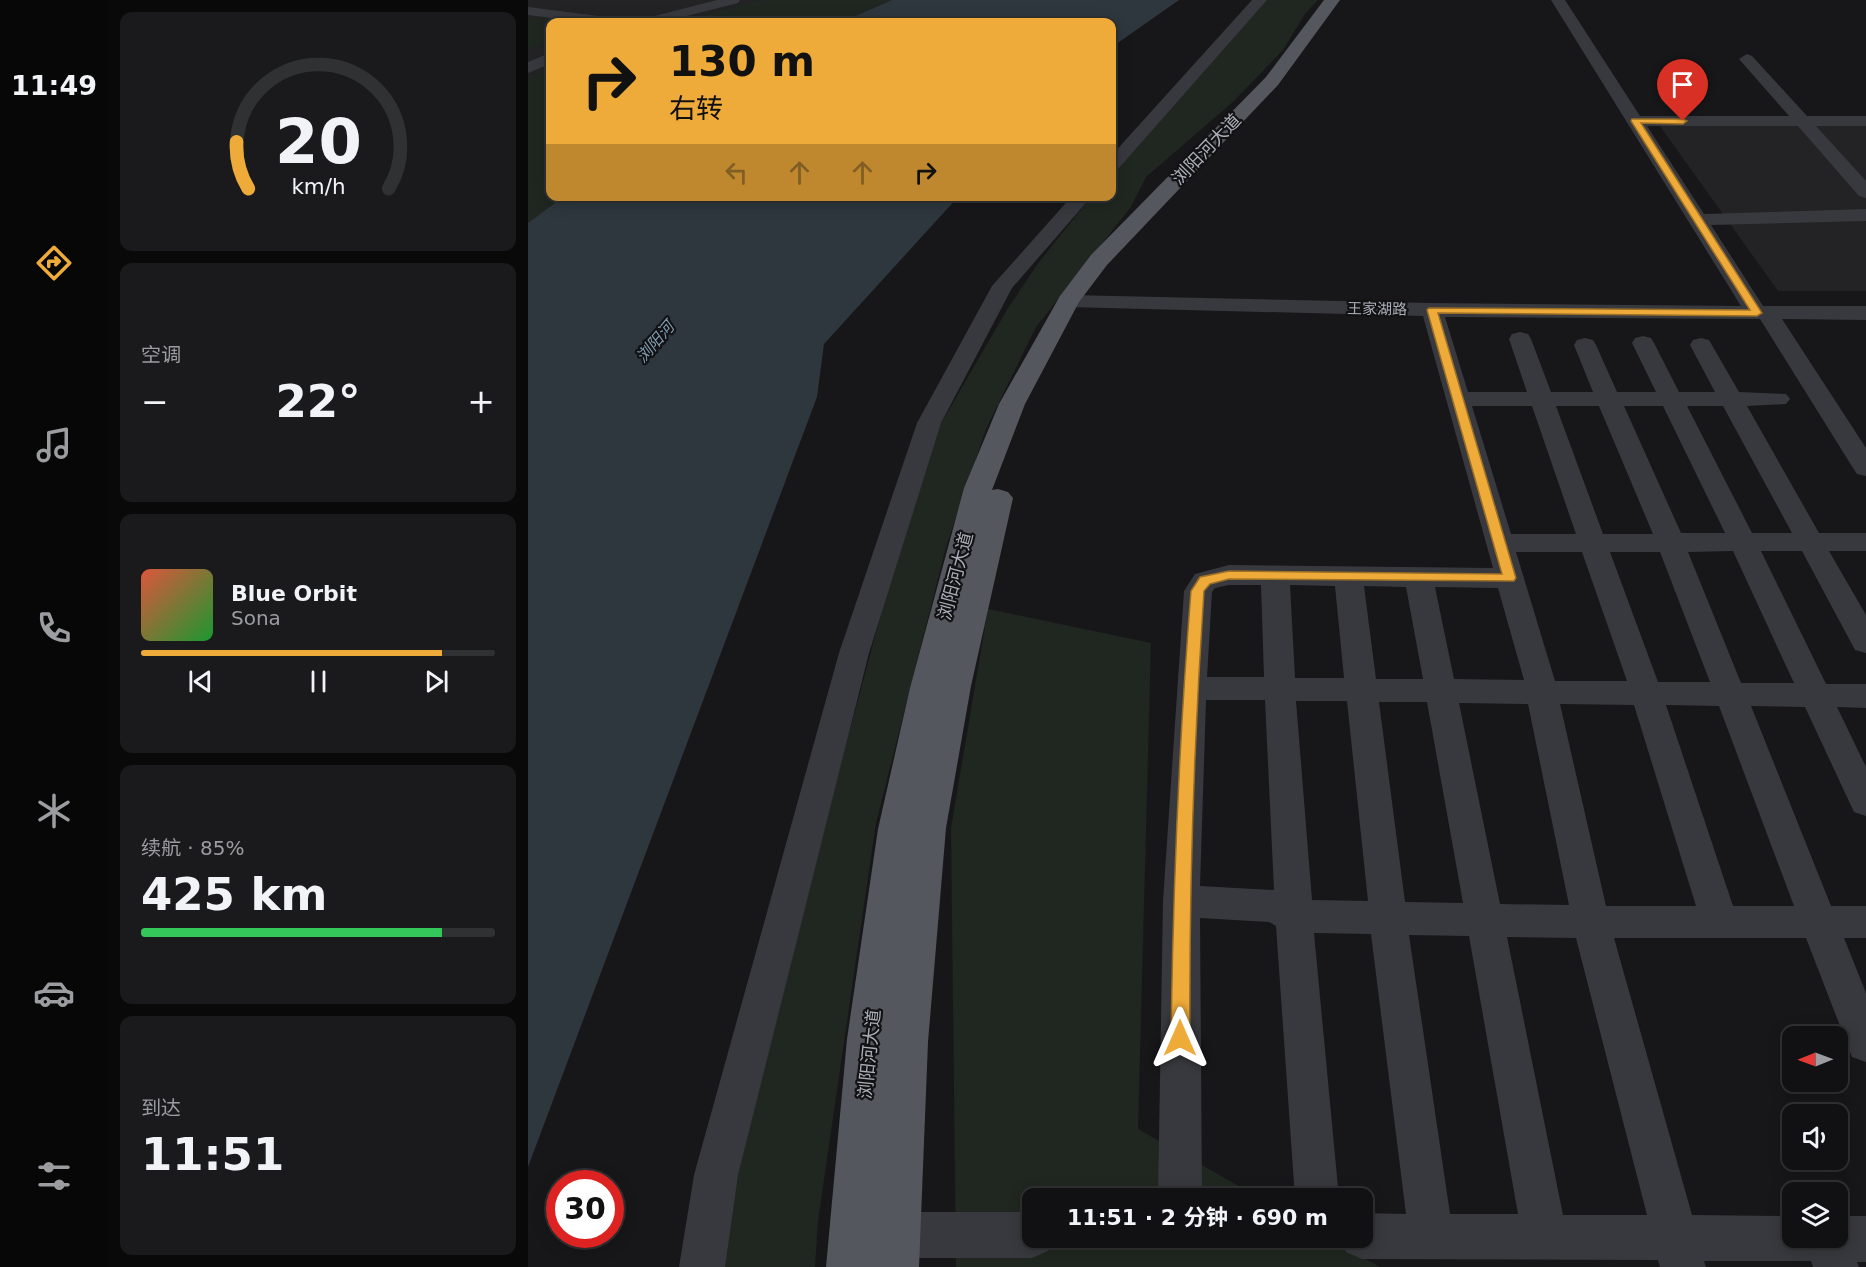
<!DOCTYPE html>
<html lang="zh">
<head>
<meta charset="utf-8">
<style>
	:root { --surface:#111113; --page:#1a1a1c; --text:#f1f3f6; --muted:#9c9da0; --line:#303133; --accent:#efab3a }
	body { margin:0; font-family:"DejaVu Sans","Noto Sans SC",sans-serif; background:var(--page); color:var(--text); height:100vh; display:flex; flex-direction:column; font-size:22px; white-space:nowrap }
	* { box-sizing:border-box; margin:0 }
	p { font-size:20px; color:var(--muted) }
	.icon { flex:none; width:33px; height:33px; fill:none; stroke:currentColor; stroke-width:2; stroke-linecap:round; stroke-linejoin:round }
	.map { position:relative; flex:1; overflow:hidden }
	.sheet { display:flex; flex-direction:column; gap:12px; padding:12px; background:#09090a; width:420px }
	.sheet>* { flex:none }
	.guide { position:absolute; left:18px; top:18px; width:570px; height:183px; border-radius:12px; box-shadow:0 3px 15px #0003,0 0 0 2px var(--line); background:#efab3a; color:#111; overflow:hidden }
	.needle { width:39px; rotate:269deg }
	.tools { position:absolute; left:1254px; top:1026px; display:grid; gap:12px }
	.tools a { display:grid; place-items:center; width:66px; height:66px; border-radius:12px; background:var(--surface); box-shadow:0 3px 15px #0003,0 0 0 2px var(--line); font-size:30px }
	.speed { position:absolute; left:18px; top:1170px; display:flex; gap:12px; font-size:30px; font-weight:700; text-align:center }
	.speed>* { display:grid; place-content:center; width:78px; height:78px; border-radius:50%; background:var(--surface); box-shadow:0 3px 15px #0003,0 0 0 2px var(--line); line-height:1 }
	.speed .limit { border:9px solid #d22; background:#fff; color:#111 }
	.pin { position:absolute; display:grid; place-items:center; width:51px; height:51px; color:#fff; margin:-62px -26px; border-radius:50% 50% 50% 0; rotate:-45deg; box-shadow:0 0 6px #0007 }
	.pin .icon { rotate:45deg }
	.me { position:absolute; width:66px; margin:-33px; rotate:0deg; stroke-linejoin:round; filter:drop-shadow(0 0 4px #0008) }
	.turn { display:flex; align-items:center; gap:21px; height:126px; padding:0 24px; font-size:27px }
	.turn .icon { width:78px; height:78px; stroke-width:2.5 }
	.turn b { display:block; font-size:42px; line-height:51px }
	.lanes { display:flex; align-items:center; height:57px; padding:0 24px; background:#0003; justify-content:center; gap:30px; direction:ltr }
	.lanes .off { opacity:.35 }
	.big { font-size:45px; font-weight:700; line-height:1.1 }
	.sheet .card { flex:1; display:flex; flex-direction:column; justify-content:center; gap:9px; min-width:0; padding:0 21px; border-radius:12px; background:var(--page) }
	.sheet .dial { align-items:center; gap:0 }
	.dial svg { height:156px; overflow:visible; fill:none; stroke:var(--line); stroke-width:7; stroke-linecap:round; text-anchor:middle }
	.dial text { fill:var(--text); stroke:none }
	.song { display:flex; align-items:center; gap:18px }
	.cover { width:72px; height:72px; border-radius:9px; background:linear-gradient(135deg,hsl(10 70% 55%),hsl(130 70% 35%)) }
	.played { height:6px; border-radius:3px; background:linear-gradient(90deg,var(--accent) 85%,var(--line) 85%) }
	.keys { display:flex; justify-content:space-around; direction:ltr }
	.heat { display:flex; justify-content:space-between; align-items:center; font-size:33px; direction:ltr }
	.charge { height:9px; border-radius:4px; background:linear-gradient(90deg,#34c759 85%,var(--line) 0) }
	.trip { position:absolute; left:494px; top:1188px; width:351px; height:60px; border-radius:12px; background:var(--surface); box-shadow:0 3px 15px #0003,0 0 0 2px var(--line); font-weight:700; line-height:60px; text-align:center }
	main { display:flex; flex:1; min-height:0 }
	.menu { display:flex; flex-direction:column; width:108px; justify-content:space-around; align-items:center; background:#070708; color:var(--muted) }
	.menu .icon { width:42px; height:42px }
	.menu .current { color:var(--accent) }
	.menu b { font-size:27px; color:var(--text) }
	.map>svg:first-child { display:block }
	.built { fill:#232326 }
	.green { fill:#1f2720 }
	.water { fill:#2d373d }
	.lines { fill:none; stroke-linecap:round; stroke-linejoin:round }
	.minor { fill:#38393e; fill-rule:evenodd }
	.major { fill:#54575d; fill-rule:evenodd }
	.route { fill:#efab3a; stroke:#9b6f26; stroke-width:1.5 }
	.labels { text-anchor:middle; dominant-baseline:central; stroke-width:4.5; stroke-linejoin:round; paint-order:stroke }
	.far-street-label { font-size:15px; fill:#aaafb9; stroke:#121214 }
	.far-water-label { font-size:16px; font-style:italic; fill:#829eb3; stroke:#121214 }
	.street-label { font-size:18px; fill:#aaafb9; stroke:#121214 }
</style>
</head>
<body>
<main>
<nav class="menu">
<b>11:49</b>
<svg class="icon current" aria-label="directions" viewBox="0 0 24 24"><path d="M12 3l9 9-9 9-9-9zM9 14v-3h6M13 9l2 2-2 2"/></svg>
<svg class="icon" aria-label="music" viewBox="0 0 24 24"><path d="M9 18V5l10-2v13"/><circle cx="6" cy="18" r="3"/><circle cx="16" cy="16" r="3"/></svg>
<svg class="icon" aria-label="phone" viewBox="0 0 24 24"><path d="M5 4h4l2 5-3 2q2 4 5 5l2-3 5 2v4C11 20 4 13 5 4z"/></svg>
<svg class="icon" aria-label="climate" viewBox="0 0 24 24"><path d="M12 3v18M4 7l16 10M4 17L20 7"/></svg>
<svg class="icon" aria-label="car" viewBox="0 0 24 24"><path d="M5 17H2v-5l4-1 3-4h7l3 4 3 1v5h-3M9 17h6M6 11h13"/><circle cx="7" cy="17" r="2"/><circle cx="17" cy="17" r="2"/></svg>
<svg class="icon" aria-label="filters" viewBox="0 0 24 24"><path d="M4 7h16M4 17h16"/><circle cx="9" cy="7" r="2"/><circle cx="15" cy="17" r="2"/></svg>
</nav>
<section class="sheet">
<div class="card dial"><svg viewBox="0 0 100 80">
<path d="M14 69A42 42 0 1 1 86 69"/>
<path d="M14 69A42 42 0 0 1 8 45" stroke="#efab3a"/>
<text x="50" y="56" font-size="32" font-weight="700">20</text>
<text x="50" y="72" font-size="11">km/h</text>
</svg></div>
<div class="card"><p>空调</p>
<div class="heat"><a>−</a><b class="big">22°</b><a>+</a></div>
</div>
<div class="card">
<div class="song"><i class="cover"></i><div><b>Blue Orbit</b><p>Sona</p></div></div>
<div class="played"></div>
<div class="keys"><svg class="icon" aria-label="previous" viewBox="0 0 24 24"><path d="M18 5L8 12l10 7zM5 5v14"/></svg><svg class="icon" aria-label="pause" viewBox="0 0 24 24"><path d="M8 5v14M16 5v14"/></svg><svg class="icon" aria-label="next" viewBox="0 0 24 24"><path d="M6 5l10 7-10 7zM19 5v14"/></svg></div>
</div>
<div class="card"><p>续航 · 85%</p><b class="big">425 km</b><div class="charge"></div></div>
<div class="card"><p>到达</p><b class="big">11:51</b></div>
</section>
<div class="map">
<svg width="1338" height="1267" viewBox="0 0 1338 1267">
	<rect width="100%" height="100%" fill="#171719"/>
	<path class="built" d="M0,0H364L314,22H22V196L35,197L0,223Z
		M1338,120V291H1250L1129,122Z"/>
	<path class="green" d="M234,0H364L314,22H148Z
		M736,0H790L777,14L755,50L706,101L618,177L603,207L508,327L458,429L418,547L348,823L290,1221L287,1267H193L209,1149L397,451L480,308L511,262L563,197L584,196V173Z
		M0,17L39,22H41H22V42L0,51Z
		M22,68V196L35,197L0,223V78Z
		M460,609L623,643L610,1129L732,1198H504V1238H800L852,1267H428L423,828Z"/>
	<path class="water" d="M364,0H651L584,47V22H314Z
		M35,197H430L296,344L289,397L0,1167V223Z"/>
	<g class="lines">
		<path class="minor" d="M189,0H212L210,3L135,22H113L115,19Z
			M724,0H739L590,169L584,170V155Z
			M1023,0H1037L1112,116H1261L1211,59L1219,54L1224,56L1279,116H1338V126H1288L1338,181V198L1331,196L1270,126H1119L1176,214L1338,209V221L1183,225L1235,306H1338V320L1254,319L1338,448V476L1329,474L1325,468L1232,319L917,317L940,392H999L981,339L984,334L992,332L1000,334L1003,339L1023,392H1065L1046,345L1049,340L1057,338L1065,340L1068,345L1089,392H1128L1104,343L1107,338L1115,336L1123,338L1126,343L1151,392H1187L1162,345L1165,340L1173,338L1181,340L1211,392L1258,394L1262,399L1258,404L1219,406L1291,533H1338V551H1301L1338,615V653L1327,650L1274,551H1233L1298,684H1338V708L1309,707L1338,767V816L1326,812L1277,707L1223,706L1303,906H1338V938H1316L1338,993V1062L1324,1057L1278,938H1086L1164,1215L1264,1216V1238H1310V1216H1338V1262H1329L1331,1267H1285L1283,1261H1176L1178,1267H1132L1130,1260L834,1259L818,1252L812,1238H834V1213L878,1214L843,934L786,933L811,1198H767L748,926L741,922L672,918L674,1198H630L635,901L656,591L667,574L701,565L965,568L895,316L540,307L532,306L529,301L532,296L540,295L904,303L1213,306ZM944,406H1004L1048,534H983ZM1028,406H1071L1125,534H1075ZM1096,406H1135L1197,533H1153ZM1159,406H1195L1264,533H1224ZM1205,551L1266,683H1213L1160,552ZM988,552H1054L1099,681H1027ZM1082,552H1132L1182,682H1130ZM701,585H733L736,677H679L684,592L687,588ZM762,585L807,586L816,678H767ZM836,586L878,587L895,679H848ZM907,587L970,588L996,680L926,679ZM678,700H737L746,890L672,886ZM768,701H819L840,901L784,900ZM851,702H899L935,903L877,902ZM931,703L1000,704L1041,905L972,904ZM1032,704L1106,705L1168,906H1078ZM1138,705L1191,706L1266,906H1205ZM881,935L941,936L990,1214H922ZM979,937L1048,938L1119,1215H1035Z
			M0,7L86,18L93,22H56L0,15Z
			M22,53V64L0,73V62Z
			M544,196H564L484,288L413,423L341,653L210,1175L197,1267H151L166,1175L311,653L389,423L464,286Z
			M367,1212H504V1238H526L520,1251L504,1258H367L351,1251L344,1235L351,1219Z"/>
		<path class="major" d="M796,0H812L750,85L579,265L551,302L497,404L464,490L470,489L480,492L485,498L443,686L418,828L400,1042L391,1267H298L319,1039L350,829L382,688L436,488L471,404L532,296L563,255L738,77Z"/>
	</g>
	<path class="route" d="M1104,119H1155L1159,121L1155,124L1113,123L1234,313L1229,316L910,313L988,578L986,581L701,579L682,584L676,591C666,740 661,889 662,1038L659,1044L652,1047L646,1044L643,1038C645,889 651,740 663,591L672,577L701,571L974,574L899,310L901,308L1222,310L1103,121Z"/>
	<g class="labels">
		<g class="far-street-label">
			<text transform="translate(849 309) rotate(1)">王家湖路</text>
		</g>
		<g class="far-water-label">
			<text transform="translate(127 342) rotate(-49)">浏阳河</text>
		</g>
		<g class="street-label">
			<text transform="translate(678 149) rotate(-46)">浏阳河大道</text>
			<text transform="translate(427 576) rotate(-75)">浏阳河大道</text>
			<text transform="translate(341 1054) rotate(-84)">浏阳河大道</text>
		</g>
	</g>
</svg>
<div class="tools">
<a><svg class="needle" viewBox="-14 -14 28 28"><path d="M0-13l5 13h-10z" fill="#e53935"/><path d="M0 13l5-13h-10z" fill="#9c9da0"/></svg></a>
<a><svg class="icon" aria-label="sound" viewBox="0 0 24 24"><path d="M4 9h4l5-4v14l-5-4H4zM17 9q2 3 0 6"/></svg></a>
<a><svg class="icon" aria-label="layers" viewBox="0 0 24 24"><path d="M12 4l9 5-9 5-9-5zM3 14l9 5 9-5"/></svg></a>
</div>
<div class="speed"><div class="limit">30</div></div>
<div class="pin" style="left:1155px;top:121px;background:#d93025"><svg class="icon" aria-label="arrive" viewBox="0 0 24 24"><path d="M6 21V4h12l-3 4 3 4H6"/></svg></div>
<svg class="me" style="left:652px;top:1038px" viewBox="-20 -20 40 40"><path d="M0-17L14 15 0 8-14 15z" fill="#efab3a" stroke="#fff" stroke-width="4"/></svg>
<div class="trip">11:51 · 2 分钟 · 690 m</div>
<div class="guide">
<div class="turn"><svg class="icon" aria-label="right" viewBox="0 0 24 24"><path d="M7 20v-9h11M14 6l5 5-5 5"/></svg><div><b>130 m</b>右转</div></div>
<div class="lanes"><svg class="icon off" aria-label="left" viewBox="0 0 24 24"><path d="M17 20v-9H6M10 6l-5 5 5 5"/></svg><svg class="icon off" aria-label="ahead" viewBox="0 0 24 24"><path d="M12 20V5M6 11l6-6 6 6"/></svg><svg class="icon off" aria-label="ahead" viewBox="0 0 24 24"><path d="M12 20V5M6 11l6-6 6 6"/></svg><svg class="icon" aria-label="right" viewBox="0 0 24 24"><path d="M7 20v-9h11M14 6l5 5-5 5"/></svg></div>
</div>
</div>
</main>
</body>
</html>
